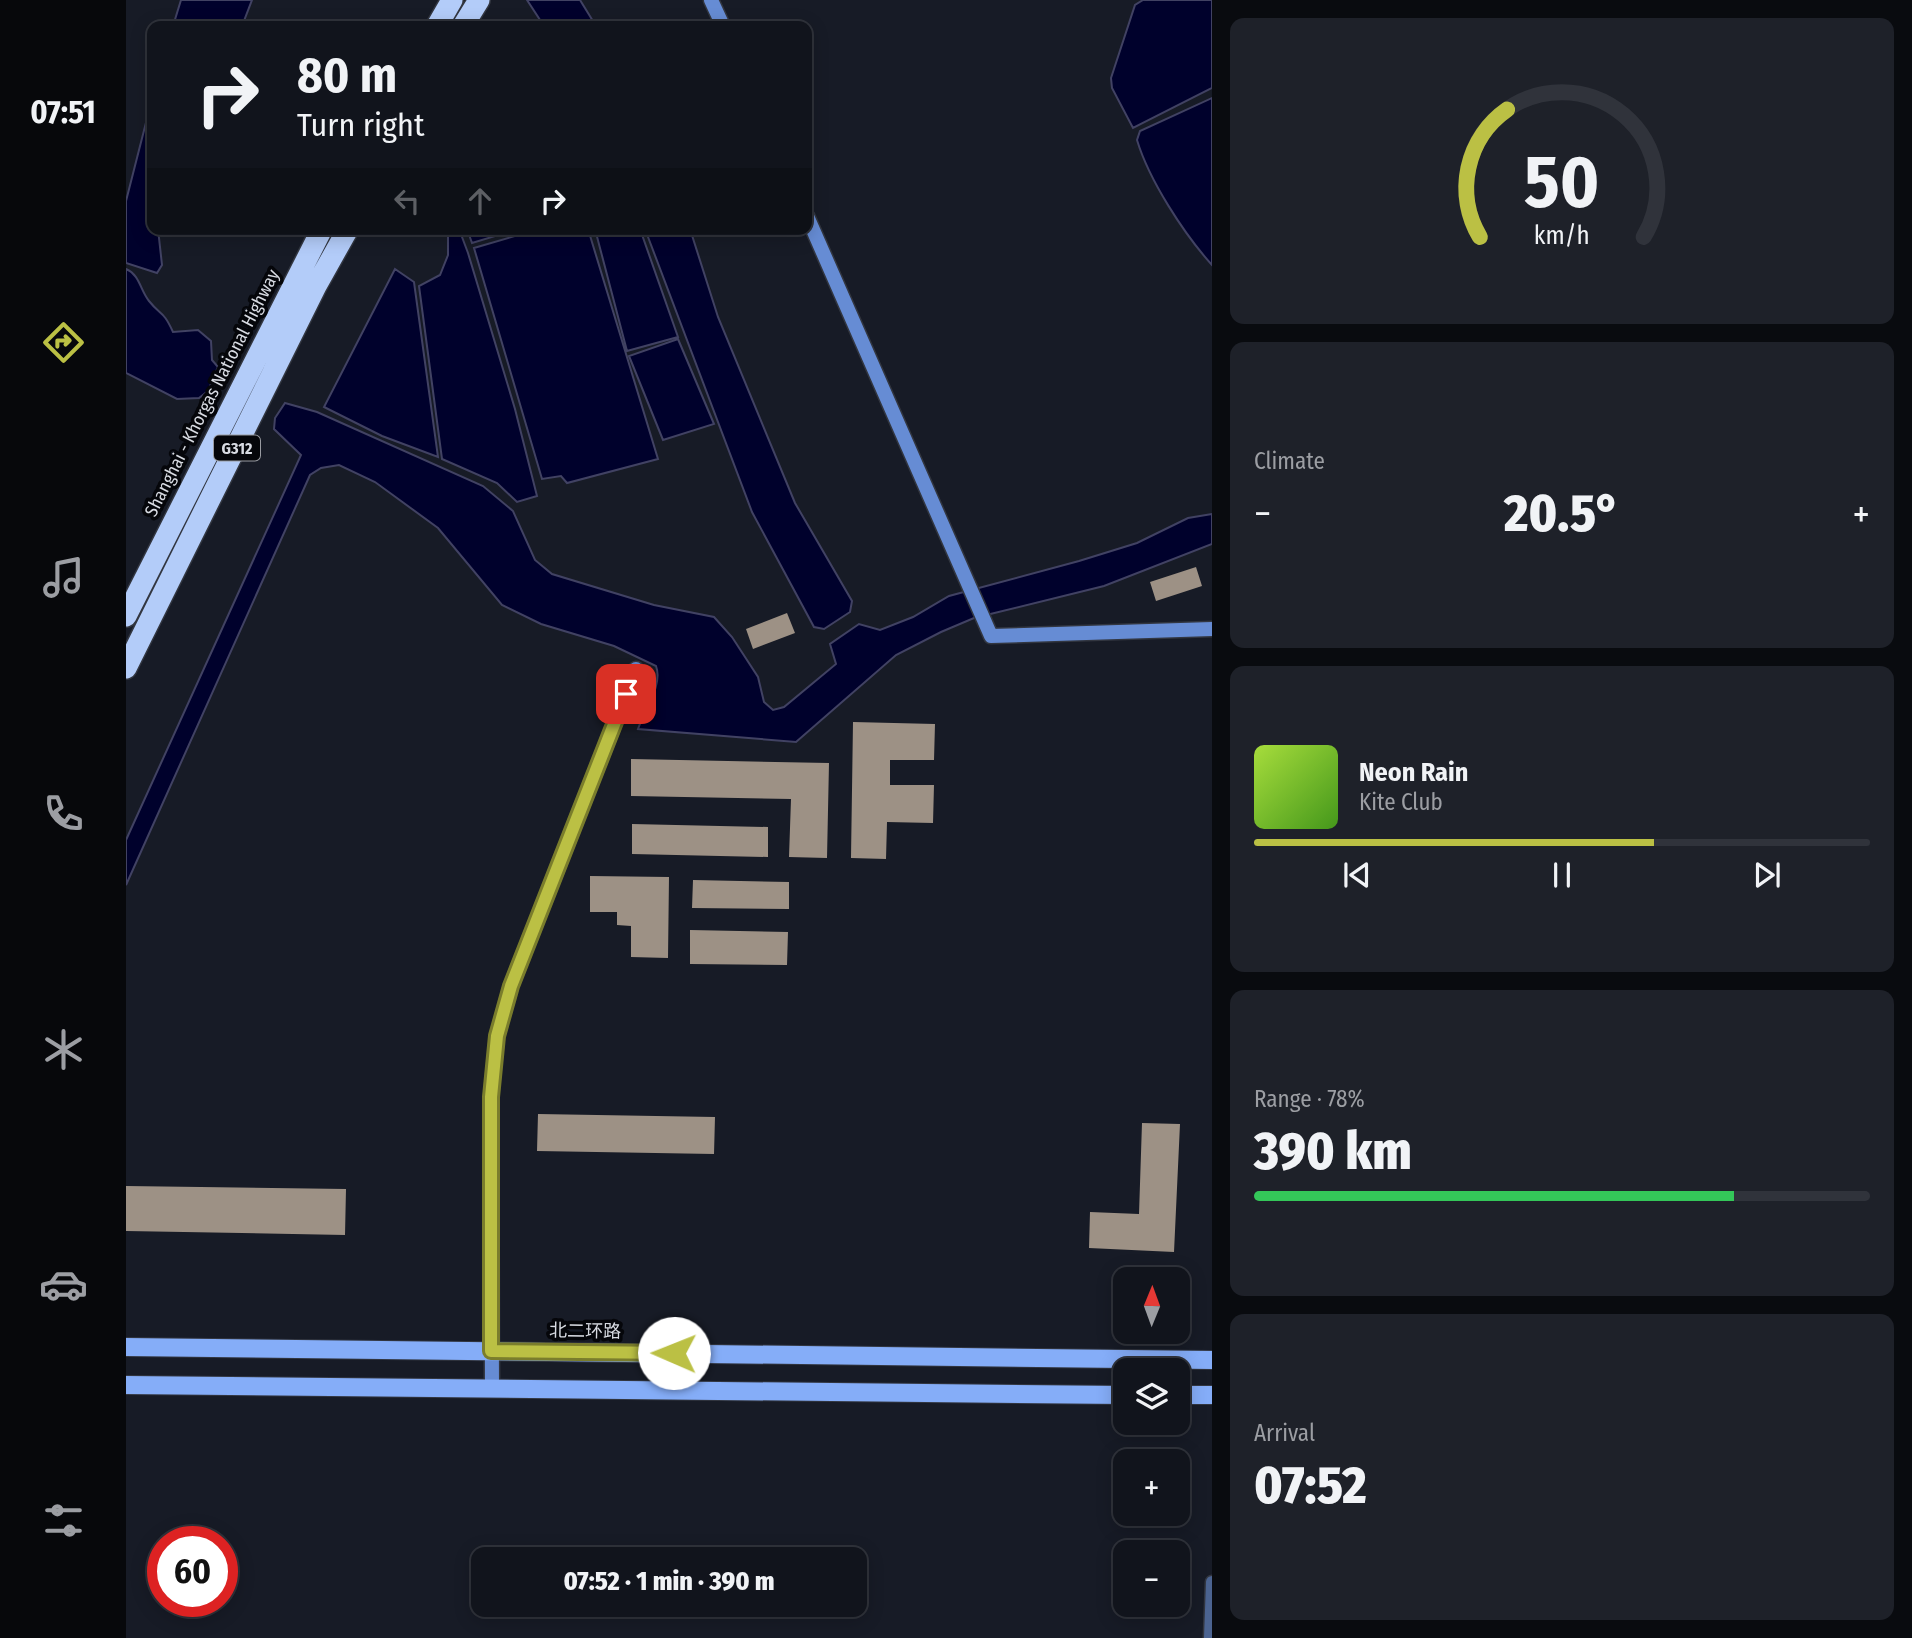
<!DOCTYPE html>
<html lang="en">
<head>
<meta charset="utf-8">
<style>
	:root { --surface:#11141c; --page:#1e2129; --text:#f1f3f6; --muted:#9c9ea3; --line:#30333b; --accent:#bbc044 }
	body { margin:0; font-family:"Fira Sans Condensed","Noto Sans SC",sans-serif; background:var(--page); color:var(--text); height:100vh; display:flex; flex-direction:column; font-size:26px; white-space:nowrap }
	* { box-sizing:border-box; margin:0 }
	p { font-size:23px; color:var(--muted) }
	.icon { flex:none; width:38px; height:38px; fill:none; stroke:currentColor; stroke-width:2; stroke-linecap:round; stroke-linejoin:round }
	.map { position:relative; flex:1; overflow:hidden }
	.details { display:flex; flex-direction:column; gap:18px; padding:18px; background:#090b0f; width:700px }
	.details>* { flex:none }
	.top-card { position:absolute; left:21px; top:21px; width:665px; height:214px; border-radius:14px; box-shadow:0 4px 18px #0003,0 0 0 2px var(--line); background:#11141c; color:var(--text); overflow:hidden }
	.needle { width:46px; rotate:1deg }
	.controls { position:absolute; left:987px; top:1267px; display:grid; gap:14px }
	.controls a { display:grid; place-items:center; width:77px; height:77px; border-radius:14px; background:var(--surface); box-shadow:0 4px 18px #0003,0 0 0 2px var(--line); font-size:35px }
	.speed { position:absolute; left:21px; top:1526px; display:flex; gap:14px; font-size:35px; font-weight:700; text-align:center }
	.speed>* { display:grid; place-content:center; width:91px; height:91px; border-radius:50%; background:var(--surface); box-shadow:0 4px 18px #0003,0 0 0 2px var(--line); line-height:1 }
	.speed .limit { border:10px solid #d22; background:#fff; color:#111 }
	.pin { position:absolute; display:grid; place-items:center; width:60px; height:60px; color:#fff; margin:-30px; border-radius:14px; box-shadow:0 4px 10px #0006 }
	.me { position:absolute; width:77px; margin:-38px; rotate:271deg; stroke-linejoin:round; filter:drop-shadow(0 0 5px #0008) }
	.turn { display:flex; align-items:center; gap:24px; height:147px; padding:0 35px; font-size:32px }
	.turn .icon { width:91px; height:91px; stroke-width:2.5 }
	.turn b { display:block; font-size:49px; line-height:60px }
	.lanes { display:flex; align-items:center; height:66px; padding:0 35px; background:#0003; justify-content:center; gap:35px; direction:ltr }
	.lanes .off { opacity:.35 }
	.big { font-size:52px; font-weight:800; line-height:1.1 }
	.details .widget { flex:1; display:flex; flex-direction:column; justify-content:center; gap:10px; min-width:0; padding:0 24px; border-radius:14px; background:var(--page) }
	.details .dial { align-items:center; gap:0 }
	.dial svg { height:182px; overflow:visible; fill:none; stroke:var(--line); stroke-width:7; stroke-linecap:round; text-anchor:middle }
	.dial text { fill:var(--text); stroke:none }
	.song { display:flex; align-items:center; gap:21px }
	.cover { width:84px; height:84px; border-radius:10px; background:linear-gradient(135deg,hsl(80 70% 55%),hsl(100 70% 35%)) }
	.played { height:7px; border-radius:4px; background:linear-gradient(90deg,var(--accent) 65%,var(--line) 65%) }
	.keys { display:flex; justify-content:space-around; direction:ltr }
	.heat { display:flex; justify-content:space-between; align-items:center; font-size:38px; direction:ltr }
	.charge { height:10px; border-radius:5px; background:linear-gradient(90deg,#34c759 78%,var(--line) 0) }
	.trip { position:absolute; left:345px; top:1547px; width:396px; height:70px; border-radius:14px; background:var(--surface); box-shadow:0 4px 18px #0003,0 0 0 2px var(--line); font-weight:800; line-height:70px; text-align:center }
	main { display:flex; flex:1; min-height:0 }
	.dock { display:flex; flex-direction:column; width:126px; justify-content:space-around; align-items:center; background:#07080b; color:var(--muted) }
	.dock .icon { width:49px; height:49px }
	.dock .selected { color:var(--accent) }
	.dock b { font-size:32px; color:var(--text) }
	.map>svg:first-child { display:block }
	.water { fill:#00012c; stroke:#414263; stroke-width:2 }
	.building { fill:#9d9185 }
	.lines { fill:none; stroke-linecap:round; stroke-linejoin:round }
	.street-casing { stroke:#323640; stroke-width:15 }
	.secondary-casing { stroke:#323640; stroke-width:17 }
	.primary-casing { stroke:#323640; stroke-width:20 }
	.highway-casing { stroke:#323640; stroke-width:24 }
	.street { stroke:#4b6390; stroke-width:12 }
	.secondary { stroke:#668cd4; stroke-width:14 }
	.primary { stroke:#85adf8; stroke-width:18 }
	.highway { stroke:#b3ccf9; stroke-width:21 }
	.route-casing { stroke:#7a7d2c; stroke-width:18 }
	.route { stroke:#bbc044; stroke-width:12 }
	.labels { text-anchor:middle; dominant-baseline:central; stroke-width:7; stroke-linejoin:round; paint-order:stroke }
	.shield { fill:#05060a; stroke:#999ba1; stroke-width:2 }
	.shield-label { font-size:16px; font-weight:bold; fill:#d8dbe2 }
	.street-label { font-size:18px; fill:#d8dbe2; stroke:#05060a }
</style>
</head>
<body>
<main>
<nav class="dock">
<b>07:51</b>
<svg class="icon selected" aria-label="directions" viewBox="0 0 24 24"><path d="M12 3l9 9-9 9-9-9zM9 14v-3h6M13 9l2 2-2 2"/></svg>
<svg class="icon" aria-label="music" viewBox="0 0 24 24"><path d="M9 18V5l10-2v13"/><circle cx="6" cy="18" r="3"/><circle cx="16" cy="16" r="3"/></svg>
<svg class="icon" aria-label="phone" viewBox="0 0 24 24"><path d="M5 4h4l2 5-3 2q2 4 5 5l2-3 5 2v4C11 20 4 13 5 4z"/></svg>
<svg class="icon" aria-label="climate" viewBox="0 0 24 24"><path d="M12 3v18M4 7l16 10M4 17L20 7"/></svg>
<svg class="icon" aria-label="car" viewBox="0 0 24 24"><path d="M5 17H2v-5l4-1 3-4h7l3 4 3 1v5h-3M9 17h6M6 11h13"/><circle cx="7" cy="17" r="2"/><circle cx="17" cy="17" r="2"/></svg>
<svg class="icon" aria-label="filters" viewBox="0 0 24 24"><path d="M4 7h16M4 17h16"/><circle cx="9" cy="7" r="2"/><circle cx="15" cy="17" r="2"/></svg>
</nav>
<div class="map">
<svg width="1086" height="1638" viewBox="0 0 1086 1638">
	<rect width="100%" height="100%" fill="#171b26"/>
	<path class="water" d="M55,0H126L116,26H47Z
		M401,0H454L470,26H418Z
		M1017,0H1086V88L1007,128L986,88L985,78L1009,5Z
		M1086,98V265C1058,234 1023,180 1011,140L1014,131Z
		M26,99V229H32L36,265L31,273L0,263V201Z
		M322,229H333L342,253L389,409L411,496L391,502L371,483L316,459L293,286L314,275L322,255Z
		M341,229H392L346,243Z
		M413,229H462L532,459L441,483L435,476L416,479L348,248Z
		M469,229H514L552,337L501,351Z
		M519,229H564L592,317L669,503L726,601L724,612L698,629L688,627L626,512Z
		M0,269C14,275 14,290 23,301C35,316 37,310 47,332L72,330L85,341L86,360L92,367L82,391L73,398L51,399L0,373Z
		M269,269L288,282L312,457L256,436L198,407Z
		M552,339L588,424L537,440L503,356Z
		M159,403L191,412L357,486L387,511L409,560L426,574L528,605L588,617L606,637L632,677L638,702L647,710L658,707L710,664L704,644L733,624L754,630L787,617L823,596L953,561L1011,543L1062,518L1086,514V544L978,586L848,618L815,632L770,655L670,742L512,729C519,709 537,685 530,666L488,646L415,624L376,605L312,528L249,482L213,465L195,468L184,475L0,885V840L175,455L148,429L149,418Z"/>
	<path class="building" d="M1070,567L1076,586L1030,601L1024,582Z
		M661,613L669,633L627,649L620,629Z
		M727,722L809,724L808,760H764V785H808L807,823L761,822L760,859L725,858Z
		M505,759L703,763L701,858L663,857L665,799L505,796Z
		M506,824L642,827V857L506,854Z
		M464,876L543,877L542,958L505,957V926L491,925V912H464Z
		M567,880L663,882V909L566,908Z
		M564,930L662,932L661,965L564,964Z
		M412,1114L589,1117L588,1154L411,1151Z
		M1016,1123L1054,1124L1048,1252L963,1248L964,1212L1013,1214Z
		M0,1186L220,1189L219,1235L0,1231Z"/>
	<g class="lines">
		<defs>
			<path id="street" d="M1084,1638L1086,1582"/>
			<path id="secondary" d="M585,0L597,26
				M681,216L865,636L1086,629
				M366,1388L365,1097L371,1036L385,986L510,669"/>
			<path id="primary" d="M0,1347L1086,1360
				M0,1385L999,1395
				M1052,1395H1086"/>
			<path id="highway" d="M311,26L326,0
				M337,26L353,0
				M0,616L196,229
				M0,668L190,286L222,229"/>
		</defs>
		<use href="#street" class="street-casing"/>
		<use href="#secondary" class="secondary-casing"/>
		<use href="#primary" class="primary-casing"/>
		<use href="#highway" class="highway-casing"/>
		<use href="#street" class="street"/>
		<use href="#secondary" class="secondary"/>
		<use href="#primary" class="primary"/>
		<use href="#highway" class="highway"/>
	</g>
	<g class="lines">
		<defs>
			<path id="route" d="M500,694L385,986L371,1036L365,1097V1351L548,1353"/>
		</defs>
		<use href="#route" class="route-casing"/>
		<use href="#route" class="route"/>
	</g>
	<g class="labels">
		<rect class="shield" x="88" y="435.5" width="46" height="25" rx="5"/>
		<g class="shield-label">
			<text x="111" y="448">G312</text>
		</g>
		<g class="street-label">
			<text transform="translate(86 393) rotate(-63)">Shanghai - Khorgas National Highway</text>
			<text transform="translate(459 1331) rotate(1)">北二环路</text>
		</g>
	</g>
</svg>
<div class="controls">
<a><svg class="needle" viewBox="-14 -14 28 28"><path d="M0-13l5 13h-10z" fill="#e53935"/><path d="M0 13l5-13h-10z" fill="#9c9ea3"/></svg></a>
<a><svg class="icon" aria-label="layers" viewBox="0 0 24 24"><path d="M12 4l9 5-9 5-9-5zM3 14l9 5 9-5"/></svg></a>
<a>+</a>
<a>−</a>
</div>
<div class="speed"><div class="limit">60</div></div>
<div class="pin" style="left:500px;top:694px;background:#d93025"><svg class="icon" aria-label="arrive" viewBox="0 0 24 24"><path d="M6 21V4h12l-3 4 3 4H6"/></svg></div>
<svg class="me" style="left:548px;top:1353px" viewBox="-20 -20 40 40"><circle r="19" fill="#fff"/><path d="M0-13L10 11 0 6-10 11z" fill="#bbc044"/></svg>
<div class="trip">07:52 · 1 min · 390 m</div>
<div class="top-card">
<div class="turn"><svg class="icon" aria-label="right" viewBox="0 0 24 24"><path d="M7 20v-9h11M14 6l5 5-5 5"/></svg><div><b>80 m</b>Turn right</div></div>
<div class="lanes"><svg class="icon off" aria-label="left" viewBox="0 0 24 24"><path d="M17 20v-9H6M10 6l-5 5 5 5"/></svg><svg class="icon off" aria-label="ahead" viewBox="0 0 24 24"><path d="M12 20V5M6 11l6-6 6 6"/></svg><svg class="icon" aria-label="right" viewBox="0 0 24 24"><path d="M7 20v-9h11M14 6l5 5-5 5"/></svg></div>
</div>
</div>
<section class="details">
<div class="widget dial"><svg viewBox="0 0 100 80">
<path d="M14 69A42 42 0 1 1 86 69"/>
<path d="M14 69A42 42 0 0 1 26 13" stroke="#bbc044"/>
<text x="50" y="56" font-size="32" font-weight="700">50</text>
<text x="50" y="72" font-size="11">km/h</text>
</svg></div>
<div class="widget"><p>Climate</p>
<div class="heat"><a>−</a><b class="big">20.5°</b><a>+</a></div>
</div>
<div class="widget">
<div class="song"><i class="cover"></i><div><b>Neon Rain</b><p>Kite Club</p></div></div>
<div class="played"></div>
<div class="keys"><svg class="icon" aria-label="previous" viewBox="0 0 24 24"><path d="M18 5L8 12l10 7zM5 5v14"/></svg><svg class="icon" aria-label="pause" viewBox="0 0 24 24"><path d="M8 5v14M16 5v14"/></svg><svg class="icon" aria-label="next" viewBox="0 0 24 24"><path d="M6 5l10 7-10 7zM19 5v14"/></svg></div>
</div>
<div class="widget"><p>Range · 78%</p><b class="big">390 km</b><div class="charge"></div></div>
<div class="widget"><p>Arrival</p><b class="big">07:52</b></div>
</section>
</main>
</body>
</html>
